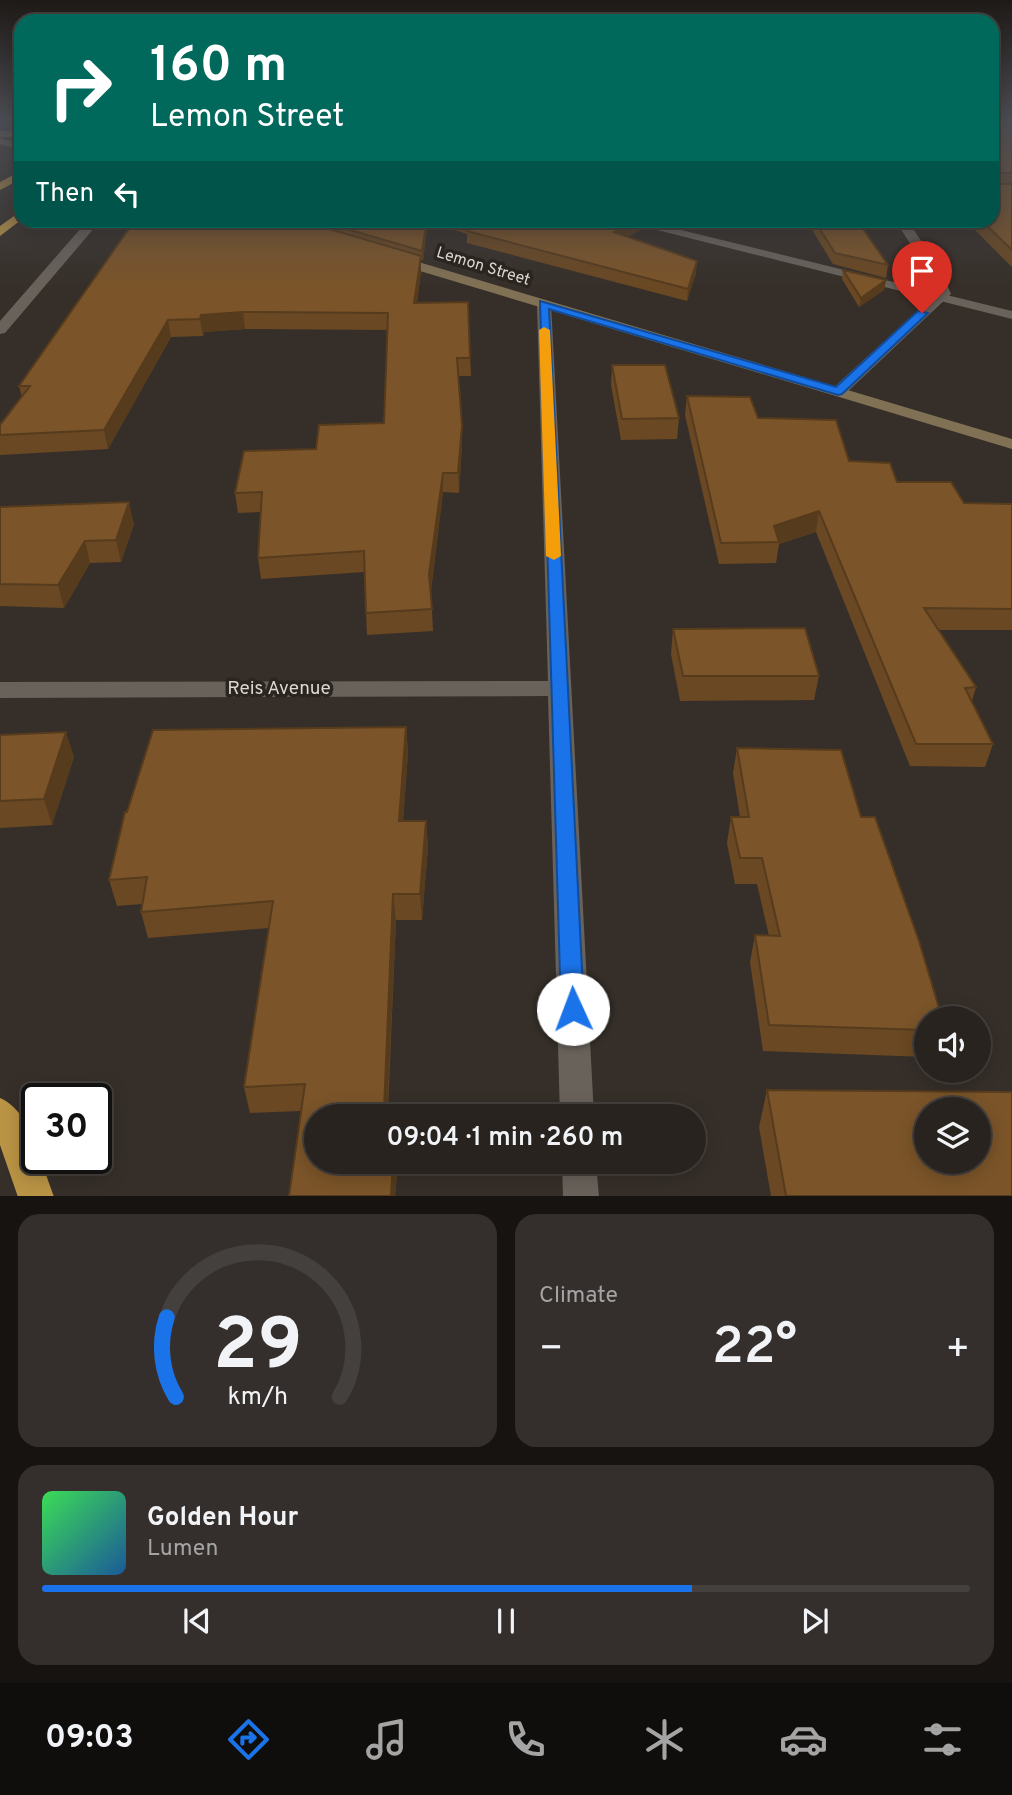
<!DOCTYPE html>
<html lang="en">
<head>
<meta charset="utf-8">
<style>
	:root { --surface:#28231f; --page:#342f2c; --text:#f1f3f6; --muted:#a5a4a4; --line:#44403d; --accent:#1a73e8 }
	body { margin:0; font-family:Overpass,sans-serif; background:var(--page); color:var(--text); height:100vh; display:flex; flex-direction:column; font-size:26px; white-space:nowrap }
	* { box-sizing:border-box; margin:0 }
	p { font-size:23px; color:var(--muted) }
	.icon { flex:none; width:38px; height:38px; fill:none; stroke:currentColor; stroke-width:2; stroke-linecap:round; stroke-linejoin:round }
	.map { position:relative; height:1196px; overflow:hidden }
	.side { display:flex; flex-direction:column; gap:18px; padding:18px; background:#161311; flex:1 }
	.side>* { flex:none }
	.guide { position:absolute; left:14px; top:14px; width:985px; height:214px; border-radius:21px; box-shadow:0 4px 18px #0003,0 0 0 2px var(--line); background:#00695c; color:#fff; overflow:hidden }
	.buttons { position:absolute; left:914px; top:1006px; display:grid; gap:14px }
	.buttons a { display:grid; place-items:center; width:77px; height:77px; border-radius:50%; background:var(--surface); box-shadow:0 4px 18px #0003,0 0 0 2px var(--line); font-size:35px }
	.speed { position:absolute; left:21px; top:1083px; display:flex; gap:14px; font-size:35px; font-weight:700; text-align:center }
	.speed>* { display:grid; place-content:center; width:91px; height:91px; border-radius:50%; background:var(--surface); box-shadow:0 4px 18px #0003,0 0 0 2px var(--line); line-height:1 }
	.speed .limit { border:4px solid #111; border-radius:10px; background:#fff; color:#111 }
	.pin { position:absolute; display:grid; place-items:center; width:60px; height:60px; color:#fff; margin:-72px -30px; border-radius:50% 50% 50% 0; rotate:-45deg; box-shadow:0 0 7px #0007 }
	.pin .icon { rotate:45deg }
	.me { position:absolute; width:77px; margin:-38px; rotate:358deg; stroke-linejoin:round; filter:drop-shadow(0 0 5px #0008) }
	.turn { display:flex; align-items:center; gap:24px; height:147px; padding:0 21px; font-size:32px }
	.turn .icon { width:91px; height:91px; stroke-width:2.5 }
	.turn b { display:block; font-size:49px; line-height:60px }
	.then { display:flex; align-items:center; height:66px; padding:0 21px; background:#0003; gap:14px; font-size:26px }
	.big { font-size:52px; font-weight:600; line-height:1.1 }
	.side .card { flex:1; display:flex; flex-direction:column; justify-content:center; gap:10px; min-width:0; padding:0 24px; border-radius:21px; background:var(--page) }
	.side .dial { align-items:center; gap:0 }
	.dial svg { height:182px; overflow:visible; fill:none; stroke:var(--line); stroke-width:7; stroke-linecap:round; text-anchor:middle }
	.dial text { fill:var(--text); stroke:none }
	.song { display:flex; align-items:center; gap:21px }
	.cover { width:84px; height:84px; border-radius:10px; background:linear-gradient(135deg,hsl(130 70% 55%),hsl(210 70% 35%)) }
	.played { height:7px; border-radius:4px; background:linear-gradient(90deg,var(--accent) 70%,var(--line) 70%) }
	.keys { display:flex; justify-content:space-around; direction:ltr }
	.heat { display:flex; justify-content:space-between; align-items:center; font-size:38px; direction:ltr }
	.side .tiles { flex:1; display:grid; gap:18px; grid-template-columns:1fr 1fr }
	.card:last-child { grid-column:span 2 }
	.trip { position:absolute; left:304px; top:1104px; width:402px; height:70px; border-radius:35px; background:var(--surface); box-shadow:0 4px 18px #0003,0 0 0 2px var(--line); font-weight:600; line-height:70px; text-align:center }
	.menu { display:flex; height:112px; justify-content:space-around; align-items:center; background:#100e0c; color:var(--muted) }
	.menu .icon { width:49px; height:49px }
	.menu .selected { color:var(--accent) }
	.menu b { font-size:32px; color:var(--text) }
	.map>svg:first-child { display:block }
	.lines { fill:none; stroke-linecap:round; stroke-linejoin:round }
	.lane { fill:#69625b; fill-rule:evenodd }
	.street { fill:#69625b; fill-rule:evenodd }
	.secondary { fill:#817154; fill-rule:evenodd }
	.primary { fill:#9a804e; fill-rule:evenodd }
	.highway { fill:#ba9445; fill-rule:evenodd }
	.wall { fill:#6a4823 }
	.shaded-wall { fill:#563b1d }
	.building { fill:#7b5429; stroke:#563b1d; stroke-width:2; fill-rule:evenodd }
	.route { fill:#1a73e8; stroke:#114b97; stroke-width:2 }
	.slow { fill:#f59e0b }
	.labels { text-anchor:middle; dominant-baseline:central; stroke-width:7; stroke-linejoin:round; paint-order:stroke }
	.far-street-label { font-size:16px; fill:#dbd7d3; stroke:#2b2520 }
	.street-label { font-size:19px; fill:#dbd7d3; stroke:#2b2520 }
</style>
</head>
<body>
<div class="map">
<svg width="1012" height="1197" viewBox="0 0 1012 1197">
	<rect width="100%" height="100%" fill="#362f29"/>
	<g class="lines">
		<path class="lane" d="M617,220H640L1012,311V319Z"/>
		<path class="street" d="M88,220H101L5,333L0,334V321Z
			M895,220H907L941,270L951,294L844,395H832L830,392L832,389L937,293L927,270Z
			M544,300L551,304L594,1116H560L548,696L0,698V682L548,681L537,304Z
			M562,1162H596L599,1197H563Z"/>
		<path class="secondary" d="M0,138L21,144V150L0,144Z
			M395,255L1012,439V449L390,262L389,259Z"/>
		<path class="primary" d="M0,131H21V137H0Z"/>
		<path class="highway" d="M21,171V179L0,190V182Z
			M21,211V220L0,236V226Z
			M0,1098C20,1106 37,1137 37,1158H40L54,1197H18L0,1145Z"/>
	</g>
	<path class="wall" d="M992,120H1012V267L965,220H992Z
		M438,220H643L642,229L627,237L696,273L687,301L467,243V234L438,225Z
		M806,220H857L888,265L886,278L833,264Z
		M323,222L427,229L423,260H421V272L417,303L468,302L471,376H458L462,445L459,493L443,492L431,591L433,631L367,635L364,572L261,579L258,558L261,512L238,513L235,493L316,449L384,423L388,330L245,329L204,332L203,336L171,337L108,449L0,455V425L22,397L19,386L323,228Z
		M843,270L886,280L884,290L859,307L842,279Z
		M612,365L679,418L677,439L621,440L611,385Z
		M687,396L758,418L849,461L897,482L964,503L1012,504V630H938L976,687L972,701L993,744L985,767L910,766L816,532L779,544L776,563L719,564L685,415Z
		M0,507L134,524L121,562L90,563L64,608L0,606Z
		M673,629L819,676L814,700L680,701L671,654Z
		M406,727L408,753L403,821H426L428,847L422,920H396L388,1110H397L396,1116H317V1162H398L395,1196H289L301,1111L250,1113L244,1087L269,928L148,938L141,912L142,904L117,906L109,880L125,812H127L153,730Z
		M0,735L74,757L52,825L0,828Z
		M737,748L861,817L926,1018V1057L763,1051L750,962L755,935L769,936L757,884H735L727,843L731,817H740L733,773Z
		M767,1090L1012,1196H771L759,1127Z"/>
	<path class="shaded-wall" d="M427,220V229L423,260L422,251Z
		M637,220H643L642,229L613,243L614,232Z
		M421,256V272L415,319L414,303Z
		M697,261L696,273L687,301L688,289Z
		M886,280L884,290L859,307L861,298Z
		M243,312L245,329L204,332L203,336L200,319L201,315Z
		M168,320L171,337L108,449L104,430Z
		M462,426V445L459,493L458,473Z
		M443,473V492L430,595L429,574Z
		M129,502L134,524L121,562L116,540Z
		M819,511L816,532L779,544L774,526Z
		M85,541L90,563L64,608L58,585Z
		M406,727L408,753L401,847L399,821Z
		M66,732L74,757L52,825L44,799Z
		M426,821L428,847L422,920L420,894Z
		M393,894L396,920L387,1116L384,1110Z
		M393,1162H398L395,1196H391Z"/>
	<path class="building" d="M992,120H1012V173H995L992,176Z
		M992,176L995,184H1012V250L981,220H992Z
		M135,220H299L421,256L414,303L468,302L470,358H457L462,426L458,473H443L429,574L432,609L366,613L364,551L258,558L262,492L235,493L244,451L316,449L319,425L384,423L388,313L243,312L201,315L200,319L168,320L104,430L0,435V425L30,386H19Z
		M427,220L422,251L323,222L425,220Z
		M460,220H637L614,232L697,261L688,289L467,231L468,223Z
		M814,220H857L888,265L835,253Z
		M843,270L886,280L861,298Z
		M612,365H665L679,418L622,419Z
		M687,396L750,397L758,418L836,420L849,461L890,463L897,482H951L964,503L1012,504V609L924,608L976,687L965,688L993,744H916L819,511L774,526L779,542L721,543Z
		M129,502L116,540L85,541L58,585L0,584V507Z
		M805,628L819,676H683L673,629Z
		M406,727L399,821H426L420,894H393L384,1110H397V1116H317V1162H393L391,1196H289L305,1084L244,1087L273,901L141,912L147,877L109,880L125,812H127L153,730Z
		M66,732L44,799L0,801V735Z
		M737,748L841,750L861,817H875L919,941L942,1018H926V1030L769,1025L755,935L780,936L762,858H740L731,817H749Z
		M767,1090L1012,1092V1196H786ZM926,1110H978V1162H926Z"/>
	<linearGradient id="sky" x2="0" y2="1"><stop stop-color="#1e1a17"/><stop offset="0.42" stop-color="#4c4d54"/><stop offset="1" stop-color="#4c4d54" stop-opacity="0"/></linearGradient>
	<rect width="1012" height="287" fill="url(#sky)"/>
	<path class="route" d="M540,301L836,387L918,311L928,313L842,394L838,395L549,309L584,1009L581,1017L573,1020L564,1017L561,1009Z"/>
	<path class="slow" d="M544,327L550,330L561,556L554,560L546,556L539,330Z"/>
	<g class="labels">
		<g class="far-street-label">
			<text transform="translate(483 267) rotate(17)">Lemon Street</text>
		</g>
		<g class="street-label">
			<text x="279" y="689">Reis Avenue</text>
		</g>
	</g>
</svg>
<div class="buttons">
<a><svg class="icon" aria-label="sound" viewBox="0 0 24 24"><path d="M4 9h4l5-4v14l-5-4H4zM17 9q2 3 0 6"/></svg></a>
<a><svg class="icon" aria-label="layers" viewBox="0 0 24 24"><path d="M12 4l9 5-9 5-9-5zM3 14l9 5 9-5"/></svg></a>
</div>
<div class="speed"><div class="limit">30</div></div>
<div class="pin" style="left:922px;top:313px;background:#d93025"><svg class="icon" aria-label="arrive" viewBox="0 0 24 24"><path d="M6 21V4h12l-3 4 3 4H6"/></svg></div>
<svg class="me" style="left:573px;top:1009px" viewBox="-20 -20 40 40"><circle r="19" fill="#fff"/><path d="M0-13L10 11 0 6-10 11z" fill="#1a73e8"/></svg>
<div class="trip">09:04 · 1 min · 260 m</div>
<div class="guide">
<div class="turn"><svg class="icon" aria-label="right" viewBox="0 0 24 24"><path d="M7 20v-9h11M14 6l5 5-5 5"/></svg><div><b>160 m</b>Lemon Street</div></div>
<div class="then">Then<svg class="icon" aria-label="left" viewBox="0 0 24 24"><path d="M17 20v-9H6M10 6l-5 5 5 5"/></svg></div>
</div>
</div>
<section class="side">
<div class="tiles">
<div class="card dial"><svg viewBox="0 0 100 80">
<path d="M14 69A42 42 0 1 1 86 69"/>
<path d="M14 69A42 42 0 0 1 10 34" stroke="#1a73e8"/>
<text x="50" y="56" font-size="32" font-weight="700">29</text>
<text x="50" y="72" font-size="11">km/h</text>
</svg></div>
<div class="card"><p>Climate</p>
<div class="heat"><a>−</a><b class="big">22°</b><a>+</a></div>
</div>
<div class="card">
<div class="song"><i class="cover"></i><div><b>Golden Hour</b><p>Lumen</p></div></div>
<div class="played"></div>
<div class="keys"><svg class="icon" aria-label="previous" viewBox="0 0 24 24"><path d="M18 5L8 12l10 7zM5 5v14"/></svg><svg class="icon" aria-label="pause" viewBox="0 0 24 24"><path d="M8 5v14M16 5v14"/></svg><svg class="icon" aria-label="next" viewBox="0 0 24 24"><path d="M6 5l10 7-10 7zM19 5v14"/></svg></div>
</div>
</div>
</section>
<nav class="menu">
<b>09:03</b>
<svg class="icon selected" aria-label="directions" viewBox="0 0 24 24"><path d="M12 3l9 9-9 9-9-9zM9 14v-3h6M13 9l2 2-2 2"/></svg>
<svg class="icon" aria-label="music" viewBox="0 0 24 24"><path d="M9 18V5l10-2v13"/><circle cx="6" cy="18" r="3"/><circle cx="16" cy="16" r="3"/></svg>
<svg class="icon" aria-label="phone" viewBox="0 0 24 24"><path d="M5 4h4l2 5-3 2q2 4 5 5l2-3 5 2v4C11 20 4 13 5 4z"/></svg>
<svg class="icon" aria-label="climate" viewBox="0 0 24 24"><path d="M12 3v18M4 7l16 10M4 17L20 7"/></svg>
<svg class="icon" aria-label="car" viewBox="0 0 24 24"><path d="M5 17H2v-5l4-1 3-4h7l3 4 3 1v5h-3M9 17h6M6 11h13"/><circle cx="7" cy="17" r="2"/><circle cx="17" cy="17" r="2"/></svg>
<svg class="icon" aria-label="filters" viewBox="0 0 24 24"><path d="M4 7h16M4 17h16"/><circle cx="9" cy="7" r="2"/><circle cx="15" cy="17" r="2"/></svg>
</nav>
</body>
</html>
